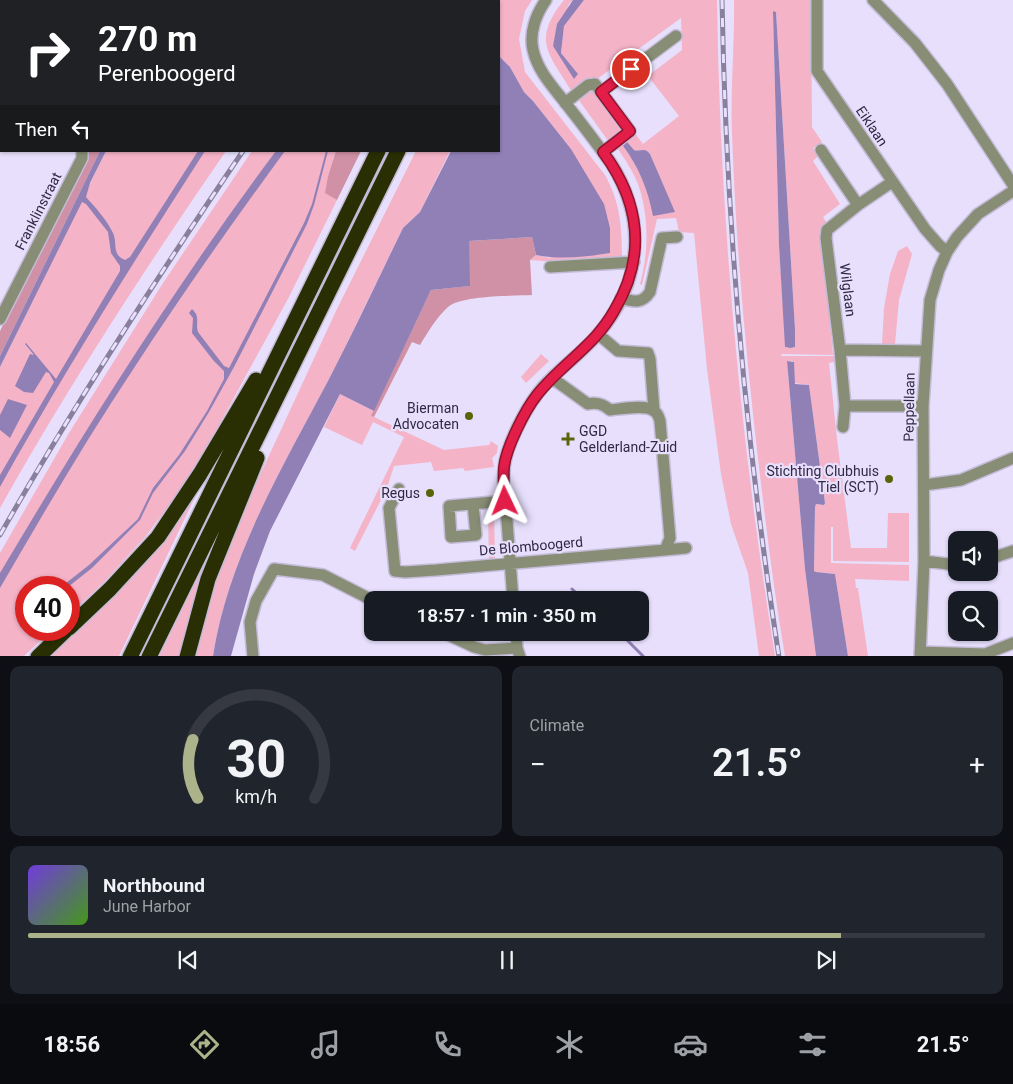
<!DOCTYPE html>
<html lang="en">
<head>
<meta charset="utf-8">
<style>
	:root { --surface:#171b24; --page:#20242c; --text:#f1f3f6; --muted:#9ea1a6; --line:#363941; --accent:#acb38b }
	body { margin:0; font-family:Roboto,sans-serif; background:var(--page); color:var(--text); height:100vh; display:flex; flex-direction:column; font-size:19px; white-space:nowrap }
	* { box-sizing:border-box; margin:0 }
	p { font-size:16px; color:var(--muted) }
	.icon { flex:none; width:28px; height:28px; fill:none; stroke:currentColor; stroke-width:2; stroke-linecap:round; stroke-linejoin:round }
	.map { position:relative; height:656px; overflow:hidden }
	.side { display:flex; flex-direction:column; gap:10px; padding:10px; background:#0d0f14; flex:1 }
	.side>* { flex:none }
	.top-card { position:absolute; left:0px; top:0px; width:500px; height:152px; box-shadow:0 1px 4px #0004; background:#202124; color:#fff; overflow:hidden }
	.tools { position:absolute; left:948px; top:531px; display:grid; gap:10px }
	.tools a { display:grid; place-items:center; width:50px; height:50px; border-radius:10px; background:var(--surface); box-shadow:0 1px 4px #0004; font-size:25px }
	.speed { position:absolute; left:15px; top:576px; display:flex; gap:10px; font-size:25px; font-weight:700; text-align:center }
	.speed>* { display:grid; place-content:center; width:65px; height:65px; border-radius:50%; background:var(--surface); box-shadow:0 1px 4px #0004; line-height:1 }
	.speed .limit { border:8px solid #d22; background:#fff; color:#111 }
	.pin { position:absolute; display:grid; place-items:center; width:42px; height:42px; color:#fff; margin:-21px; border:2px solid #fff; border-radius:50%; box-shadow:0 1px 5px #0007 }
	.me { position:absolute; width:55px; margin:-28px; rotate:358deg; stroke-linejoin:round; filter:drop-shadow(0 0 4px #0008) }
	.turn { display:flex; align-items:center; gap:18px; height:105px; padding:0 15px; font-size:22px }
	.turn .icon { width:65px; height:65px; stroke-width:2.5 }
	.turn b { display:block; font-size:35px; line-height:42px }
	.then { display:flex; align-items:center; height:48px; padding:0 15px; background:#0003; gap:10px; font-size:19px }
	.big { font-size:38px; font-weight:600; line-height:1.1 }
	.side .widget { flex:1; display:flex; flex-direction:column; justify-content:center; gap:8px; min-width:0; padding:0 18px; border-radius:10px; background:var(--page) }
	.side .dial { align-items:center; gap:0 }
	.dial svg { height:130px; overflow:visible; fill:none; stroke:var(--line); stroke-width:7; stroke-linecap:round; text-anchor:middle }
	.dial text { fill:var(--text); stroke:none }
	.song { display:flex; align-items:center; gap:15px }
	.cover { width:60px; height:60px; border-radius:8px; background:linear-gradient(135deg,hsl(260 70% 55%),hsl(100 70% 35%)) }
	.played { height:5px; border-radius:2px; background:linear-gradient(90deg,var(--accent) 85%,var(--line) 85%) }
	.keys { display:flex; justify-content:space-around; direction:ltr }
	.heat { display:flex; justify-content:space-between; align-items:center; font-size:28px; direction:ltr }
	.side .tiles { flex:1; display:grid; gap:10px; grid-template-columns:1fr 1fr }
	.widget:last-child { grid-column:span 2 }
	.trip { position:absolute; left:364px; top:591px; width:285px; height:50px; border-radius:10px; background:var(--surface); box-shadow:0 1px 4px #0004; font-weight:600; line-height:50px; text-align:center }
	.tab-bar { display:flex; height:80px; justify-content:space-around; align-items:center; background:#090b0e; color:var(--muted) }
	.tab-bar .icon { width:35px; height:35px }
	.tab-bar .active { color:var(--accent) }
	.tab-bar b { font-size:22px; color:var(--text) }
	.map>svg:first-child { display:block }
	.green { fill:#f5b3c8; fill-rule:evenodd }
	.forest { fill:#d090a5 }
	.water { fill:#9080b6 }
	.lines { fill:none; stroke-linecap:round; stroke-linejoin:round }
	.stream { stroke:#9080b6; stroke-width:3 }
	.minor-casing { stroke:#c3bbd7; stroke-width:14 }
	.highway-casing { stroke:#c3bbd7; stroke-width:18 }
	.minor { stroke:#888e75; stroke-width:11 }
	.highway { stroke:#292f02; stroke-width:15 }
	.rail-casing { stroke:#88809c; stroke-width:5 }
	.rail { stroke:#e7dffc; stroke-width:3; stroke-dasharray:9; stroke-linecap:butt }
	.route-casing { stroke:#92132f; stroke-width:12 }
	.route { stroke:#e11d48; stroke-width:9 }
	.poi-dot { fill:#586508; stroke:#e7dffc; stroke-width:2 }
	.labels { text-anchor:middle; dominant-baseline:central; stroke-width:4.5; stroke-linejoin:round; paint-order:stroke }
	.street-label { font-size:14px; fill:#312944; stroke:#e7dffc }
	.poi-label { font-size:14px; fill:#312944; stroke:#e7dffc; text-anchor:end }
</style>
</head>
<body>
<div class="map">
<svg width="1013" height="657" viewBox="0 0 1013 657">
	<rect width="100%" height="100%" fill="#e7dffc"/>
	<path class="green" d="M488,0H532L525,11L519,39L525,72L605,175C620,202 622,227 622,257L558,262L530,260L536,255L550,258L571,149L533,101L524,92L510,67L499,56V1H487Z
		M564,0H573L569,4L553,46L578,74L561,53L564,26L584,0H717C720,220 740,439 775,656H759L748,573L731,524L721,474L707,369L694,233L679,232L676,218L657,219L642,285L640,284C649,252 649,215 638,184C633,171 624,158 616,146L634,132L643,144L679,116L648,76L682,50L681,18L597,79L572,92C549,54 531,41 564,0ZM627,143L634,150L648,151L650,154L674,212L653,215C648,189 639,167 623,146Z
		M734,0H811L812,127L822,142L813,148L818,156L813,161L840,204L823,217L827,223L821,228L833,355L782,354L781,356H834V362L829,363L837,439L851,548H887L888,513H909V562L833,561V527H831V563L909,565V581L855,579L856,588H858L868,656H848L835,574L816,572L814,571L815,507L816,504L824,505L825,503L809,385L794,383L793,361H787L805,569L816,656H785C775,599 768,541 761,484C747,367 736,250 732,133C730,88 735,44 734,0ZM773,11L776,12L795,329V347L786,348L779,245Z
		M593,88L620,126L619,135L609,142L578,99Z
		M106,151H226C146,267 69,385 0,508V367Z
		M252,151H336L328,176L326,193L337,200L289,297L213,436L184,485L146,536L104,582L69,615V588H26V630H52L24,656L0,657V553L69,433L163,283Z
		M416,151H450L420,212L403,228C377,280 353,333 326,385C281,470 228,559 213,656L193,657L209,596L235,529L336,311Z
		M907,246L912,254L899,300L895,344H882L884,308L890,274L898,251Z
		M541,354L549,361L526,383L521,377Z
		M340,394L374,411L372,416L444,450L489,445L491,441L498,446L497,453L492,458L494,467L465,471L463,468L434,471L431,462L394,466L387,488L355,551L350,548L404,437L373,422L362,445L324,427Z
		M208,470L119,656L43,657Z
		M494,511L495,559L489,560L488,512Z
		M227,518L182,656L159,657Z"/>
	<path class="forest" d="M86,151H100L0,356V331L86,155Z
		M336,151H361L337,200L325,193L328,176Z
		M532,237L536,255L530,260L532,295C513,296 462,295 448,307C436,318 428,332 420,345L412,342L374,417L371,416L431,290L469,286V241Z"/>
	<path class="water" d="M573,0H584L564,26L561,53L578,74L574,79L553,46L557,24Z
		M773,11L776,12L795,329V347L790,348L785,347L779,245Z
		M499,56L510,67L524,92L533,101L571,149L604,204L610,228V253C585,257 561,260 536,255L532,237L469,241L470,286L431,290L374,411L340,394L270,531L254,574L231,656H213C228,558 282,468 328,381C354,331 378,279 403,228L420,212L451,151H499Z
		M627,142L634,150C641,152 645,147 650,154L675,212L653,216C648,190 639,167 623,146Z
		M100,151H106L90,183L86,197C95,207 107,220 113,233C118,244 111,254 125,260L130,257L198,151H205C134,261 64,372 0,487V475L54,382L49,373L46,372L33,393L24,392L15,386L30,354L34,355L25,344L26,343L56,379L120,271V266L111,253L108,232L86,204L82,202L0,367V356Z
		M276,151H285C233,222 182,294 134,368C86,440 43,514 0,588V573C86,428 175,286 276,151Z
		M326,151H328L314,205L307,224L234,367L209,412L185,451L153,493L140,520L92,568L68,587H61L89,565L138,519L153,488L179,455L207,411L224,379V371L213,360L192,333L193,318L189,313L192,309C201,317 195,323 198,332L224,366L229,368L304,223L312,204Z
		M787,361L794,362L795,384L809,385L825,503L824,505L816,504L815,507L814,571L816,572L835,574L848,656H816L805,569Z
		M8,399L27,405L10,438L0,430V415Z"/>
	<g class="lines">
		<path class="stream" d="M572,589L584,600
			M619,632L644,657"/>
		<defs>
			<path id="minor" d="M817,0V71L925,229L939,245L947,252
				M873,0L915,43L947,84L1013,185
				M405,1L406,0
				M0,51L1,52
				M601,92L676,36
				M565,103L588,85L595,84L630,131L603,152
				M821,150L858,205
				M892,182L858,205L827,230L826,238L840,350L925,351
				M550,267L634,262
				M621,298C634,302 642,304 650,292L662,238L677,237
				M0,319L82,158V151
				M598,334L618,351L648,353L650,359L654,410
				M840,350L845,406L843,427
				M845,406H923
				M924,485L961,480L1013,458
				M399,489L389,508L395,571L405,572L436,570L665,550L670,538L660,421C659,418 658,413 654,411C646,404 621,409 610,410C603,404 597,402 588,404L552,378
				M473,504L476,535L451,537L449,506L505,501
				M665,550L686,548
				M989,559L1013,551
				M924,561L956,565
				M513,600C511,574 509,547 507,521C505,500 501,477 506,457C512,435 528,404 543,387C560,368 581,354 598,334C642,283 647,220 611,163C597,144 582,124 567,105C554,88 538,72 533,50C529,33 536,14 546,0
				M442,632L474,647L485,650L517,648
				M516,632L517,648L520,657
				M920,652L985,654L1013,643
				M253,657L250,622L256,601L274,569L323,575L372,600
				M920,657L924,561L923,406L930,300L939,270L947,252L957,237L978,214L1013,191"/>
			<path id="highway" d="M452,1L453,0
				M472,1L473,0
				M69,628L110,589L158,537L200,474L256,380
				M38,657L66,630
				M130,657L378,151
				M149,657L398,151
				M187,657L208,579L257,458"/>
		</defs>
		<use href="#minor" class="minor-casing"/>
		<use href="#highway" class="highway-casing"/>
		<use href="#minor" class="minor"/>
		<use href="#highway" class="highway"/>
		<defs>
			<path id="rail" d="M722,0C726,220 745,439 779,657
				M347,1V0
				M0,535C75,403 158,276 243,151"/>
		</defs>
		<use href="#rail" class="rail-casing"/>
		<use href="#rail" class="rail"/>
	</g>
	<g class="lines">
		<defs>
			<path id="route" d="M505,501C504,490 503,478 504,467C506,448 525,410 537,395C554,373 578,356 596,336C603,328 609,320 614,311C647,256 640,202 603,152L630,131L601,92L631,69"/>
		</defs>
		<use href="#route" class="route-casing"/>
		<use href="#route" class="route"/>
	</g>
	<g class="poi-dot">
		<circle cx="469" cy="416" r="5"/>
		<path d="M565.5 431.5h5v5h5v5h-5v5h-5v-5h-5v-5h5z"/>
		<circle cx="889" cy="479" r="5"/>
		<circle cx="430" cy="493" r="5"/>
	</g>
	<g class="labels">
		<g class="street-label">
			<text transform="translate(872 126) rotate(56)">Eiklaan</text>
			<text transform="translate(38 211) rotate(-63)">Franklinstraat</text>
			<text transform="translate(848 290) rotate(83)">Wilglaan</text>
			<text transform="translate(909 407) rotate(-89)">Peppellaan</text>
			<text transform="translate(531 546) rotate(-5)">De Blomboogerd</text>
		</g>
		<g class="poi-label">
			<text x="459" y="408">Bierman<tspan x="459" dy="16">Advocaten</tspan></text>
			<text x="579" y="431" text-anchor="start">GGD<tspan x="579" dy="16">Gelderland-Zuid</tspan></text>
			<text x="879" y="471">Stichting Clubhuis<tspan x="879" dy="16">Tiel (SCT)</tspan></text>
			<text x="420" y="493">Regus</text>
		</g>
	</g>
</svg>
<div class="tools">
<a><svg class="icon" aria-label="sound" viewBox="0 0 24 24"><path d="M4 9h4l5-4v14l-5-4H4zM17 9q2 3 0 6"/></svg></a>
<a><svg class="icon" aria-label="search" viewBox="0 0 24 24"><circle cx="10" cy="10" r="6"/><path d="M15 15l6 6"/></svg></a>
</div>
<div class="speed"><div class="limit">40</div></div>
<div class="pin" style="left:631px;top:69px;background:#d93025"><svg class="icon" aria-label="arrive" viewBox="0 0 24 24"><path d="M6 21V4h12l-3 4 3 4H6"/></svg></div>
<svg class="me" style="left:505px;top:501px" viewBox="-20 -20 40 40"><path d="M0-17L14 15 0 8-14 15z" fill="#e11d48" stroke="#fff" stroke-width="4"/></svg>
<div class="trip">18:57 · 1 min · 350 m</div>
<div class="top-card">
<div class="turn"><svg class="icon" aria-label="right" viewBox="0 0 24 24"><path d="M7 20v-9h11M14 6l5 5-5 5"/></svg><div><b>270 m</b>Perenboogerd</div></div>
<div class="then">Then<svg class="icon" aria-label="left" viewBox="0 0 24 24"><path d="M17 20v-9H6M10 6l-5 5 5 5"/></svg></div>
</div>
</div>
<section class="side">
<div class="tiles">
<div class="widget dial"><svg viewBox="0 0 100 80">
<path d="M14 69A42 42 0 1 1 86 69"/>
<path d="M14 69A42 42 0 0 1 11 33" stroke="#acb38b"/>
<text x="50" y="56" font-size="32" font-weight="700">30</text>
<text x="50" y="72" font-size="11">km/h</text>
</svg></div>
<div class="widget"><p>Climate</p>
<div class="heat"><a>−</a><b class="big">21.5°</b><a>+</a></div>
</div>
<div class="widget">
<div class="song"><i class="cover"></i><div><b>Northbound</b><p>June Harbor</p></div></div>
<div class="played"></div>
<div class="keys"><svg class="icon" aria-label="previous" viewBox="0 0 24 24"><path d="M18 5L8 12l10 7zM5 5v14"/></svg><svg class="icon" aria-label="pause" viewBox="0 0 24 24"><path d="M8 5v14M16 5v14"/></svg><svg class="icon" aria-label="next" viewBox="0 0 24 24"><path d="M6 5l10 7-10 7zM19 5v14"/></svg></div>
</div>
</div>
</section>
<nav class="tab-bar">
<b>18:56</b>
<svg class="icon active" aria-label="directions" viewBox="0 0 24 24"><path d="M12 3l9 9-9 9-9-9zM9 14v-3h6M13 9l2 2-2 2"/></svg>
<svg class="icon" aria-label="music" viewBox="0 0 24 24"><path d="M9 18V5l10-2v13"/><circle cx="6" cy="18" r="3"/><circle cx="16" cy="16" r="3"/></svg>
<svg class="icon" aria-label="phone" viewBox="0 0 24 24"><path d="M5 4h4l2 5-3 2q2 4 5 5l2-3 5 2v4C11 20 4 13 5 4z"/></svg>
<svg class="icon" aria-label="climate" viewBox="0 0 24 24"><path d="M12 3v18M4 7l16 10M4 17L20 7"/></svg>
<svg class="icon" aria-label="car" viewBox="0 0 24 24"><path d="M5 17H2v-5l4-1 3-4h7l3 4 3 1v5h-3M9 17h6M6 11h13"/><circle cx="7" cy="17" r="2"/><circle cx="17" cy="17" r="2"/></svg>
<svg class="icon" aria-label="filters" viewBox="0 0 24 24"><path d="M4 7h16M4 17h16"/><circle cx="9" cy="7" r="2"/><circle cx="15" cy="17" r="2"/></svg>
<b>21.5°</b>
</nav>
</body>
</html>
